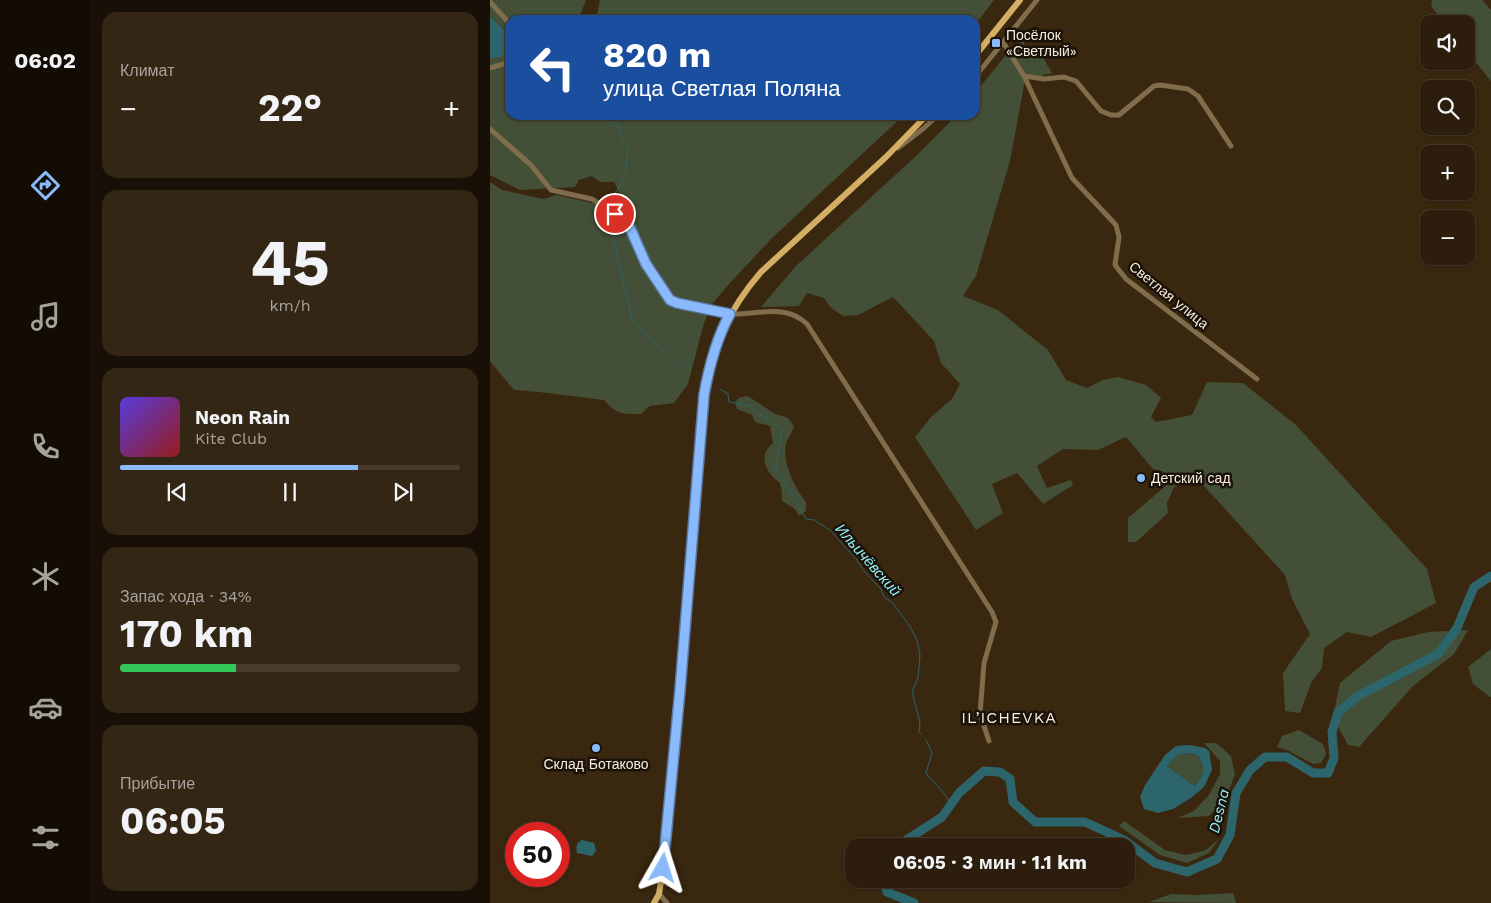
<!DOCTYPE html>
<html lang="ru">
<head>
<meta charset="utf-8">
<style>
	:root { --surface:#2c1d0c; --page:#342615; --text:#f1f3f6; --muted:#a6a29d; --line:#483b2d; --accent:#8abafc }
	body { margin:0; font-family:"Work Sans",sans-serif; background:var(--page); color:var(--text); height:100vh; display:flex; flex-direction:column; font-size:19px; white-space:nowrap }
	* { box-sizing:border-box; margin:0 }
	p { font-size:16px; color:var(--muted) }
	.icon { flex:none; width:28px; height:28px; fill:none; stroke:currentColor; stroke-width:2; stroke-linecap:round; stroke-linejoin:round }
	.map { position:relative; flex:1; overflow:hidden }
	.side { display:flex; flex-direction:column; gap:12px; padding:12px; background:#181007; width:400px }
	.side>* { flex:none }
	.hud { position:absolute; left:15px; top:15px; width:475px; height:105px; border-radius:15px; box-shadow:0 1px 4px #0004,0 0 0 1px var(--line); background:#1a4fa0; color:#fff; overflow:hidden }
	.buttons { position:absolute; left:930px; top:15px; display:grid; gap:10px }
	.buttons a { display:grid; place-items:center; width:55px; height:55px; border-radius:10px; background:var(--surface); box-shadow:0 1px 4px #0004,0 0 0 1px var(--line); font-size:25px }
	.speed { position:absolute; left:15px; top:822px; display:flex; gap:10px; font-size:25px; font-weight:700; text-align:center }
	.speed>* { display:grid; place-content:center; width:65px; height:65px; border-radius:50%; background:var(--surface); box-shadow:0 1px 4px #0004,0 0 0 1px var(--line); line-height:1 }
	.speed .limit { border:8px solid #d22; background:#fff; color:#111 }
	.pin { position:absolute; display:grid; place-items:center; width:42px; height:42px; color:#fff; margin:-21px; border:2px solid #fff; border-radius:50%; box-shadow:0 1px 5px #0007 }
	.me { position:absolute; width:55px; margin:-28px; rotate:6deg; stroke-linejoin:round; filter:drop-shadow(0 0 4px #0008) }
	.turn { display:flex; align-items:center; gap:18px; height:105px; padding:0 15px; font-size:22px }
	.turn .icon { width:65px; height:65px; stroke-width:2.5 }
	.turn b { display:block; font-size:35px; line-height:42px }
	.big { font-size:38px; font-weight:700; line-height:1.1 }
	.side .card { flex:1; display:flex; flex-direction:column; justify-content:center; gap:8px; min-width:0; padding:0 18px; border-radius:15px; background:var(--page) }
	.side .dial { align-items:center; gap:0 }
	.dial b { font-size:65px; line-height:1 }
	.song { display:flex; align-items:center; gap:15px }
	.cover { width:60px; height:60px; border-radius:8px; background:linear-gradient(135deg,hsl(250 70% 55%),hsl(0 70% 35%)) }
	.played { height:5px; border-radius:2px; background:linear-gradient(90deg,var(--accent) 70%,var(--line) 70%) }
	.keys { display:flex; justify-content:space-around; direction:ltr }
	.heat { display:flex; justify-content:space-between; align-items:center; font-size:28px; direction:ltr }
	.charge { height:8px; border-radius:4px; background:linear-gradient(90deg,#34c759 34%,var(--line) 0) }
	.trip { position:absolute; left:355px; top:838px; width:290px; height:50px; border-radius:15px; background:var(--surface); box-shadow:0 1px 4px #0004,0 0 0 1px var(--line); font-weight:700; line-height:50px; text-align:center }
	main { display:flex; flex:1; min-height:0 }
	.tabs { display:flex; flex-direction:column; width:90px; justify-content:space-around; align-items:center; background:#120c05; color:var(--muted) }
	.tabs .icon { width:35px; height:35px }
	.tabs .current { color:var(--accent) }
	.tabs b { font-size:22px; color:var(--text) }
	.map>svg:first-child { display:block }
	.green { fill:#434f36 }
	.water { fill:#2c656b; fill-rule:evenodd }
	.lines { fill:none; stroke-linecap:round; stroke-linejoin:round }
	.stream { stroke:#2c656b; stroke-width:1 }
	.river { stroke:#2c656b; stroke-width:9 }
	.minor { stroke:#7f6d4b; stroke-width:5 }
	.major { stroke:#d3ae64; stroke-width:6 }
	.route-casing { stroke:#5a79a4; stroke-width:12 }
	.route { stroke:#8abafc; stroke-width:9 }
	.poi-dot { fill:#8abafc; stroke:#1a1208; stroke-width:2 }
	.labels { text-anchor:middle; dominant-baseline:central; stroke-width:5; stroke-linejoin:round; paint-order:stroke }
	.poi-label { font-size:14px; fill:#f9ecdf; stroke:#1a1208; text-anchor:start }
	.street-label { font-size:14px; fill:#f9ecdf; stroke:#1a1208 }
	.water-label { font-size:15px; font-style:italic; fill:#93f1fa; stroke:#1a1208 }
	.quarter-label { font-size:16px; letter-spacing:1px; fill:#f9ecdf; stroke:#1a1208 }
</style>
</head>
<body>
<main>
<nav class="tabs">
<b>06:02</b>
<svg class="icon current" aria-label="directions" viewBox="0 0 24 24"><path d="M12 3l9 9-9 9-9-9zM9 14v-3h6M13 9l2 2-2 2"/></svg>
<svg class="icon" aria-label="music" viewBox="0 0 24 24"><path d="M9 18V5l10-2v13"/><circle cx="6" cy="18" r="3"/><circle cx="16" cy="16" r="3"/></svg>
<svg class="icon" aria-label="phone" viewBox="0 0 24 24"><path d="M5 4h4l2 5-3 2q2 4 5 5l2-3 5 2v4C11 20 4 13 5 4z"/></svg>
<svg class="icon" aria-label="climate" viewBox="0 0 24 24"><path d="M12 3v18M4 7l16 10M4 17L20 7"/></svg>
<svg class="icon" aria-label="car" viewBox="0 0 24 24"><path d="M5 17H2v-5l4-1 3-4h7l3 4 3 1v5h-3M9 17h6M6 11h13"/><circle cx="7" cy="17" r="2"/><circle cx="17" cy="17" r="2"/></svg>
<svg class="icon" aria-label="filters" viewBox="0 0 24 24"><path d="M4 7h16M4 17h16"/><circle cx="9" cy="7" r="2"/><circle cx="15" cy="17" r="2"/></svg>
</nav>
<section class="side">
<div class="card"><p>Климат</p>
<div class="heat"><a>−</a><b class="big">22°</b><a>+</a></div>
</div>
<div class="card dial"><b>45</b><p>km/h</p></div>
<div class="card">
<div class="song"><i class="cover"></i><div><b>Neon Rain</b><p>Kite Club</p></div></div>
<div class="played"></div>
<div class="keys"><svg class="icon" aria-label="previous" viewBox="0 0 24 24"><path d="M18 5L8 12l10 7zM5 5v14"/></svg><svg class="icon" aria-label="pause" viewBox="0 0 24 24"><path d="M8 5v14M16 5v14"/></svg><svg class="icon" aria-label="next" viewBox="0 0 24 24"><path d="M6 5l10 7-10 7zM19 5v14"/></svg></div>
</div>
<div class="card"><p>Запас хода · 34%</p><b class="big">170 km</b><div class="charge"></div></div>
<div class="card"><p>Прибытие</p><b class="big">06:05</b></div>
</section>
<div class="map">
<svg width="1001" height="903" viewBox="0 0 1001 903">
	<rect width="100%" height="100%" fill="#3a2710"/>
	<path class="green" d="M0,0H96L88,20H20V115H414L281,239L239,284L222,304L214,323L198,384L184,403L160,406L151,414C133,414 127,415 114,400L49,392L24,390L0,361V182L12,190L53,199L67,195L138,211L124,182H110L102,176L89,180L85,187L30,190L0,175Z
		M110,0H504L485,25V20H106Z
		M942,0H992L1001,10V81L976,50V24H955L941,6Z
		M533,39L535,46L548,49L562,73L535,80L520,161L486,276L473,296L508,310L558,350L576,380L597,388L612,380L628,377L656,385L671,398L661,417L666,422L702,415L717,382L753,383L806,425L937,569L946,603L881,637L857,632L834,648L832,668L821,683L810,713L795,711L793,673L820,634L802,599L795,575L706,477L684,487L677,503L678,513L646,542H638V518L678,484L674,472L663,469L636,437L608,450L573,449L547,466L557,488L581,480L583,485L553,504L527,473L502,484L513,513L486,530L425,437L442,416L462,399L470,384L451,363L444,341L403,297L368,315L353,316L341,308L334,298L317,293L309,306L271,307L306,266L427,155L467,115H485V93L516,55Z
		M257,396C266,401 273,406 282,412C293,419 296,412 304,427C302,432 299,436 297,441C290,460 305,488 316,502V511L309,516L305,509L292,501C292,495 292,489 290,484C288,480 287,481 284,478C273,466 270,454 283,443L280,426L265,422L262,415L247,409L245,402L249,398Z
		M978,630L964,654L923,686L869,747L858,745L843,717L850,683L901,641L938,632Z
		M1001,649V697H1000L983,684L978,667Z
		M809,730L833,744L836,754L831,763L823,764L799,751L787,747L792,736Z
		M714,743H726L741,756L745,774L736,798L719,816L687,818L704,811L719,795L730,774V761Z
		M700,753L709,757C716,772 714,773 705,786L677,766L688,755Z
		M634,821L675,850L696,855L716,850L729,839L719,853L697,863L670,855L629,826Z
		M743,893L746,903L659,902L681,894L706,895Z"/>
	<path class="water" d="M0,17L20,36V48L11,57L0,58Z
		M700,745L715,748L719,751L722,770L714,787L701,798L683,809L668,813L654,809L650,797L655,785L675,755L686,746ZM701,753L709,757C716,772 714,773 705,786L677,766L688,755Z
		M92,840L104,843L106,851L102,856L87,853C86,847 86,843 92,840Z"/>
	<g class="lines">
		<path class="stream" d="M14,55V62
			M121,207L123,197L135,176L138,149L122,115
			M120,215L119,221L142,319L160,339L185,359L200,367
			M230,389L238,394L239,402L260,406L292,430L286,467L316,519L324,520L340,530L367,560L373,570L391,589L394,597L402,602L419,625L427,640L430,655L428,678L422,692L430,722L429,732L431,734
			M436,740L442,753L436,773C443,784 458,792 460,806"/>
		<path class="river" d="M407,846L452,817L469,793L494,771L510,772L520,779L523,802L545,822H595L634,840L665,863L697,872L727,859L740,835L746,793L760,770L775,757H797L823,773H838L844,758L842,732L848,712L868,696L948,654L967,628L984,587L1001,576
			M393,879L397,892L424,903"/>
		<path class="minor" d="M0,2L20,24
			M513,42L534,76L554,79L574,77L586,81L611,111L621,115H629L664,86L670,85L698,89L708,96L741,146
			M0,68L20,62
			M534,76L582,178L626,225L629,237L625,265L636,279L767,379
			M485,77L547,0
			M0,129L41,165L61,190L102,199L137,221L156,264L180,300L187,303C204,307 223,313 241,314C268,315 295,303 317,324L502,612L506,622L494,663L490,714L499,741
			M408,148L434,128L448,115
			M169,894L177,903"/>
		<path class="major" d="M485,56L530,0
			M164,903L169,894L173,869L190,689L214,395C223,346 238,310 271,272L396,157L437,115"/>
	</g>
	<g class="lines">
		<defs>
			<path id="route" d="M125,214L137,221L156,264L180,300L187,303L240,314C226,339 219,367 214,395L190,690L173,868"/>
		</defs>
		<use href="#route" class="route-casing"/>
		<use href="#route" class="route"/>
	</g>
	<g class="poi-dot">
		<rect x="501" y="38" width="10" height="10" rx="2.5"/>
		<circle cx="651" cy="478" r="5"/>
		<circle cx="106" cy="748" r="5"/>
	</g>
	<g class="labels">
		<g class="poi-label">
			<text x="516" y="35">Посёлок<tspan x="516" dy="16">«Светлый»</tspan></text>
			<text x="661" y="478">Детский сад</text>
			<text x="106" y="764" text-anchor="middle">Склад Ботаково</text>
		</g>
		<g class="street-label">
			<text transform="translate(679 295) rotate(39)">Светлая улица</text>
		</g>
		<g class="water-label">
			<text transform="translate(378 560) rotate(49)">Ильичёвский</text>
			<text transform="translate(729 811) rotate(-76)">Desna</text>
		</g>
		<g class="quarter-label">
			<text x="519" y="717">IL’ICHEVKA</text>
		</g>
	</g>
</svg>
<div class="buttons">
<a><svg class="icon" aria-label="sound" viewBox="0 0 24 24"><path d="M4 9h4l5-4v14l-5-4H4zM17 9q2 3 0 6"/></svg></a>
<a><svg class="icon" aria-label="search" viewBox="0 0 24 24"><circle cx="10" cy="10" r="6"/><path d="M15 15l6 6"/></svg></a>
<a>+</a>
<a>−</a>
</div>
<div class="speed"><div class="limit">50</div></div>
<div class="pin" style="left:125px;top:214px;background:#d93025"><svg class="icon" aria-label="arrive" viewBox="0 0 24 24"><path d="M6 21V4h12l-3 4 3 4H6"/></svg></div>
<svg class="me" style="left:173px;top:868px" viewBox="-20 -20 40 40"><path d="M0-17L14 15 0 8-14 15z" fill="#8abafc" stroke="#fff" stroke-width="4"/></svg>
<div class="trip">06:05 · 3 мин · 1.1 km</div>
<div class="hud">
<div class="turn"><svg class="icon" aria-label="left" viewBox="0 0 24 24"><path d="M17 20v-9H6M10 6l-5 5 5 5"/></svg><div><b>820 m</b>улица Светлая Поляна</div></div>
</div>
</div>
</main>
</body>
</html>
